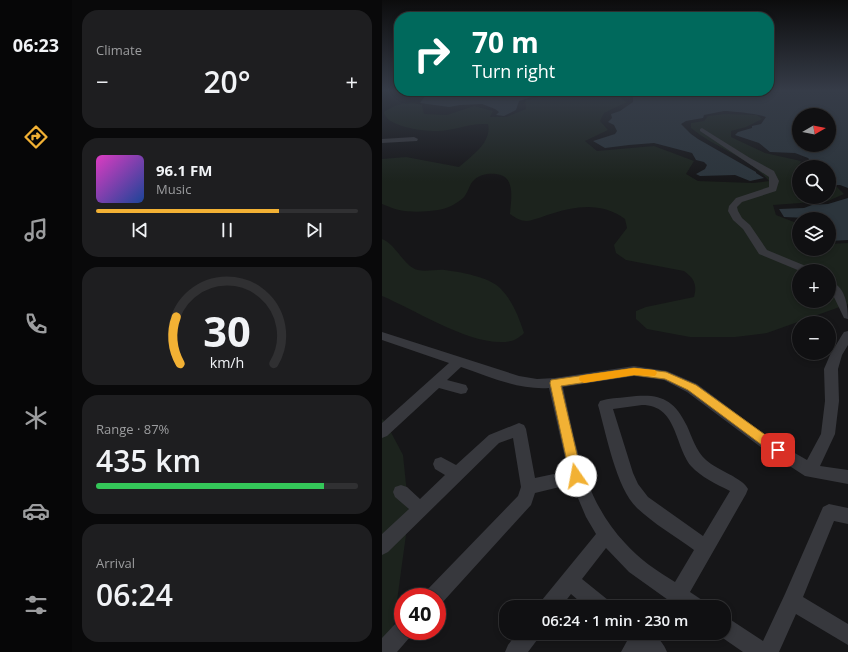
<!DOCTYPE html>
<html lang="en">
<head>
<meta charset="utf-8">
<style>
	:root { --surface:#101012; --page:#1e1e20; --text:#f1f3f6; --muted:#9c9d9f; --line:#303032; --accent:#f2b134 }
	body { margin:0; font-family:"Open Sans",sans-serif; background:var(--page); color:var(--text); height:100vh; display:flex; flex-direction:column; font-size:15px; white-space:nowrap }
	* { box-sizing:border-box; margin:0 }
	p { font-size:13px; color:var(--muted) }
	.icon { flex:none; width:22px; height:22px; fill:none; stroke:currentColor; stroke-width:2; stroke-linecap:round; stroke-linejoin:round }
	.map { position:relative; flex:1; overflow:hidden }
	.drawer { display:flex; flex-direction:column; gap:10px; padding:10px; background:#09090a; width:310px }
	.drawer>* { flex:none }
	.guide { position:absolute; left:12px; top:12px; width:380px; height:84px; border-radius:16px; box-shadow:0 2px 6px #0003,0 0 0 1px var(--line); background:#00695c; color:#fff; overflow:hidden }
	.needle { width:26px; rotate:81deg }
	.buttons { position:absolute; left:410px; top:108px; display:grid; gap:8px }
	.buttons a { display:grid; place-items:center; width:44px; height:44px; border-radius:50%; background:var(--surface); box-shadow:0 2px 6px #0003,0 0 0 1px var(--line); font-size:20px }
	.speed { position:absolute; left:12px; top:588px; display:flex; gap:8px; font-size:20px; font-weight:700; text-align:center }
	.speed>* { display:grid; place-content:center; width:52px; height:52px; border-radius:50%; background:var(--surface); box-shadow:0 2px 6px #0003,0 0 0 1px var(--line); line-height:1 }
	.speed .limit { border:6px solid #d22; background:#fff; color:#111 }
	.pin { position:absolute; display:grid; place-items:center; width:34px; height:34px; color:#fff; margin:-17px; border-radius:8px; box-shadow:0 2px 6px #0006 }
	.me { position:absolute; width:44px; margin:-22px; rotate:348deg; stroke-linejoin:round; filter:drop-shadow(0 0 3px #0008) }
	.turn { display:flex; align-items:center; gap:14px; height:84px; padding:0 12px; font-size:18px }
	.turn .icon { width:52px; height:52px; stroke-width:2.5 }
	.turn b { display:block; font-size:28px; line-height:34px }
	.big { font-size:30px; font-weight:600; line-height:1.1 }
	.drawer .card { flex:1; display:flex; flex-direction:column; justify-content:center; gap:6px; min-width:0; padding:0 14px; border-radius:16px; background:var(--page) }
	.drawer .dial { align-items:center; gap:0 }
	.dial svg { height:104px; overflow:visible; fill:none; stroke:var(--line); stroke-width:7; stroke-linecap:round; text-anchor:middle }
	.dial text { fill:var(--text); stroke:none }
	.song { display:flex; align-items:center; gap:12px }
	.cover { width:48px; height:48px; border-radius:6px; background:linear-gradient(135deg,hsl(310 70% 55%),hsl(220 70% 35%)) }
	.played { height:4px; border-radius:2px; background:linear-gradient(90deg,var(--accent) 70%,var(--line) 70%) }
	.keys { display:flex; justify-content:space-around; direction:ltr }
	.heat { display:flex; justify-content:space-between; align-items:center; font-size:22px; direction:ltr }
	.charge { height:6px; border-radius:3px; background:linear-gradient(90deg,#34c759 87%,var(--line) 0) }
	.trip { position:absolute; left:117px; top:600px; width:232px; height:40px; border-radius:16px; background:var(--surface); box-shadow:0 2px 6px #0003,0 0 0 1px var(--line); font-weight:600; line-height:40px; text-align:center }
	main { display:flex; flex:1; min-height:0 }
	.dock { display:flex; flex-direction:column; width:72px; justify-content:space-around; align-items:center; background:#060607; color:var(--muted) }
	.dock .icon { width:28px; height:28px }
	.dock .active { color:var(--accent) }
	.dock b { font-size:18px; color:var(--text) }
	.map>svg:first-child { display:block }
	.green { fill:#1c231d; fill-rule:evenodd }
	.water { fill:#2c353c; fill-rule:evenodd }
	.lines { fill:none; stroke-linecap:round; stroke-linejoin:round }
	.minor { fill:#37383d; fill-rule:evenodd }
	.route { fill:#f2b134; stroke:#9d7322 }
	.slow { fill:#f59e0b }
</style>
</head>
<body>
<main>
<nav class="dock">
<b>06:23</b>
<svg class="icon active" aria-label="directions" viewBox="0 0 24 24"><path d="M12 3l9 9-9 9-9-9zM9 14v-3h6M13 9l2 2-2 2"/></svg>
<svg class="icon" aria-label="music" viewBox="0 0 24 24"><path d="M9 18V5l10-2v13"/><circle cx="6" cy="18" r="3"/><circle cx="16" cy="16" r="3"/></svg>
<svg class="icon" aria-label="phone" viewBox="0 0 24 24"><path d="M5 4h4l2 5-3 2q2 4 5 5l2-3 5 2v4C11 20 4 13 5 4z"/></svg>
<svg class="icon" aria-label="climate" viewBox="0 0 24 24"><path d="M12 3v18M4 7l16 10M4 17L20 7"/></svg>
<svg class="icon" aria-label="car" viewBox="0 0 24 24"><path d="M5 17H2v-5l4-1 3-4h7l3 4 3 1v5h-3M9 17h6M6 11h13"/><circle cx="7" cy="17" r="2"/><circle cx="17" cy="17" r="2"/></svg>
<svg class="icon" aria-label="filters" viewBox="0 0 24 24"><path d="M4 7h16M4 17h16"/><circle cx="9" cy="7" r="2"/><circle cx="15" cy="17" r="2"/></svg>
</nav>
<section class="drawer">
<div class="card"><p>Climate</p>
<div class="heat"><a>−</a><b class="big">20°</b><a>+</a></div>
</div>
<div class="card">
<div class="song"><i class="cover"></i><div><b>96.1 FM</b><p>Music</p></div></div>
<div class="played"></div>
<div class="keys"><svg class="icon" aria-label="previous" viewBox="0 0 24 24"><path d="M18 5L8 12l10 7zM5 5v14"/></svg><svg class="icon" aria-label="pause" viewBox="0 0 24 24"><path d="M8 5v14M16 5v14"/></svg><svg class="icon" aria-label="next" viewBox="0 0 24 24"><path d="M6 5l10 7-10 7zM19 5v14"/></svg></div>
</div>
<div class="card dial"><svg viewBox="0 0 100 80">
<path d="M14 69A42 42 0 1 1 86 69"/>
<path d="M14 69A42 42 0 0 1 11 33" stroke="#f2b134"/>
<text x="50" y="56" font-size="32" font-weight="700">30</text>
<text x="50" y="72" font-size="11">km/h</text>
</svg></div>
<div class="card"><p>Range · 87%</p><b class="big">435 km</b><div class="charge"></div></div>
<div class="card"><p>Arrival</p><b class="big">06:24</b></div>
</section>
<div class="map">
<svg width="466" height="652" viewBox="0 0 466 652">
	<rect width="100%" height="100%" fill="#161618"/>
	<path class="green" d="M195,95L237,97L245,102L222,113L218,121L226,130L203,141L215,151L272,146L312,161L304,174L316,181L371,183L387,181C367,157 333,148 309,128V123L322,121L326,116L342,114L375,115L380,119L364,127L349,131V137L383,153L419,161L413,174L417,178V197H447V187H455L462,194L446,201L391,205L394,215L417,224V249H447V244L466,243V304L385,333L353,337H308L265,329L254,319V311L264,307L312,297C315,285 313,279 302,271L244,260L234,253L232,245L245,228L243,219C222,203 196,205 172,213C163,215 154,220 145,221C138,221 134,218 128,214C129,198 134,176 114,174C107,173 99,174 93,179C87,184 87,191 82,197C79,200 73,204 69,206C58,212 30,213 17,210C12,209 6,206 0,204V159L24,157L77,167C89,156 110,143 106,124C86,123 75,130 57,131C45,132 3,127 2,112C13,104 27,101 40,105L42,114L65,115L92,106L111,111L108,117H124L144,109L143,100L160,97ZM417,271H447V301H417Z
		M0,239C14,244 22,267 36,270C44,272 55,269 63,270C78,272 107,277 118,288C130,300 137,317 142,333C139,336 134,340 129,341C93,349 34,310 0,296Z
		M0,419L3,421L21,455L27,513L8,652H0Z"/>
	<path class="water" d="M387,90H466V188L458,185H447V167H424L427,159L426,158L413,153L388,152L377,143L353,135L356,132L370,128V126L379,124L384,117C378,114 349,111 342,111C335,112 329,114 322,115L321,118L304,121L299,124L309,134L316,139L374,172V173L382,178L368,181L353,175L318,176L314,174L323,169L325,165L322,162L314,160L310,153L272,143L247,145L223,148L211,141L233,134L235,131L232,125L226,122L230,118L229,114L238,111L251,102V97L249,96L202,94L155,95L137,101L134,110L122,116L114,115L117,112L113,109L100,104L78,105L67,107L38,103L43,96L87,91ZM417,115H447V145H417Z
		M466,198V240L447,241V231L449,229L447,226V219L402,217L397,209L422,208L430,205L446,204Z"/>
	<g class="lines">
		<path class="minor" d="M320,128L368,158L392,171L397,181L394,191L360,202L355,207L356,211L360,218L368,225L385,250L431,269L432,271H418L377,254L361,229L351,220L346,211L347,206L354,198L387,187V177L318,131V129Z
			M32,137L36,139L35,141L0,143V139Z
			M447,281C463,285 466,305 466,319L462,318L450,293L447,290Z
			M466,331V345L460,355L456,369L457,401L453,434L438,466L466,470V484L423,476L380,448L305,392L282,380L252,376L181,387C193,442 202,500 243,543C257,559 275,571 293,582L312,550C293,536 272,524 255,508C234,488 224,433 216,405L218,401C227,398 236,398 245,397C276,393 291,397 305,426C310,437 314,451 324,460C335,470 361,478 366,489L364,494L308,592L320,600L323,607H296L247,572L224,548L200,579L226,600L229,607H204L189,594L179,607H157L160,600L214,534L204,517L190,484L153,493L149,505L59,604L55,605V597H42L45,590L136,496L139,487L131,438L117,443L6,552L0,555V534L27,509L13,497L11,492L13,487L19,485L25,487L38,499L63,475L53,469L51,464L53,459L59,457L74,465L107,435L137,423L142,425L144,429L153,478L186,471L167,388C137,390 108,377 79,367L65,380L84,385L86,389L84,393L79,394L57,388L5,436L0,438V423L67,363L0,340V332L137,376L155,379L173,378L252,366L285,371L315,384L390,440L425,460L439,434L443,401L442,369L448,355L460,335L462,332ZM260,405C295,405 292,444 309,466C319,477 334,484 348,491L321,536L266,497L256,484L251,473L231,409Z
			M447,504L466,508V524L452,521L421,597L466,624V645L414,614L397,652H361L335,634L342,633V617L349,620L381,641L403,594L441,507Z
			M21,620V631H31L28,637L15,652H0V638L14,623Z
			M135,633H158L155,640L146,652H123L126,645Z
			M241,633C261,633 276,630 285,652H239L245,641Z"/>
	</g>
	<linearGradient id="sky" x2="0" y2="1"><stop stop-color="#0c0c0d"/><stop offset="0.5" stop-color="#363c48"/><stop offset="1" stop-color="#363c48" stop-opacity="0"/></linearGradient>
	<rect width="466" height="181" fill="url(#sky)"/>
	<path class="route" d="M252,368L284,372L314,385L400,447L401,450L400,454L396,455L392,454L306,390L283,379L252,375L179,386L200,476L198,480L194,481L189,480L168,383L169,380Z"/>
	<path class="slow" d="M252,368L273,370L275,373L273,376L252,375L202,383L198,381L197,379L198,376L202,375Z"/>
</svg>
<div class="buttons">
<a><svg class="needle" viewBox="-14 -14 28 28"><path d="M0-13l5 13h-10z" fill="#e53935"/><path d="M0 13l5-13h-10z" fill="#9c9d9f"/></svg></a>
<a><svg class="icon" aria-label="search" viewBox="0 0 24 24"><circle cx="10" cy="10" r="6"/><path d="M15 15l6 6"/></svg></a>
<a><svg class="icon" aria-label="layers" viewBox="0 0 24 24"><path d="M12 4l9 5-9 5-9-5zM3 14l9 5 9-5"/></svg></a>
<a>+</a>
<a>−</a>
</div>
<div class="speed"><div class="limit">40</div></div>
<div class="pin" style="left:396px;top:450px;background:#d93025"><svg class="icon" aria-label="arrive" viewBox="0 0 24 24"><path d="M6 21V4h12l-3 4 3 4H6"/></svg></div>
<svg class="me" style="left:194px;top:476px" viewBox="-20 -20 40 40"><circle r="19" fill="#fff"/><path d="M0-13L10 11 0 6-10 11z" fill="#f2b134"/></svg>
<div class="trip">06:24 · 1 min · 230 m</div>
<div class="guide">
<div class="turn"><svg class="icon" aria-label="right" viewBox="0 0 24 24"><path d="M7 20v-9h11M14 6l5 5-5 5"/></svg><div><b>70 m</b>Turn right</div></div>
</div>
</div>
</main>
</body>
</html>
